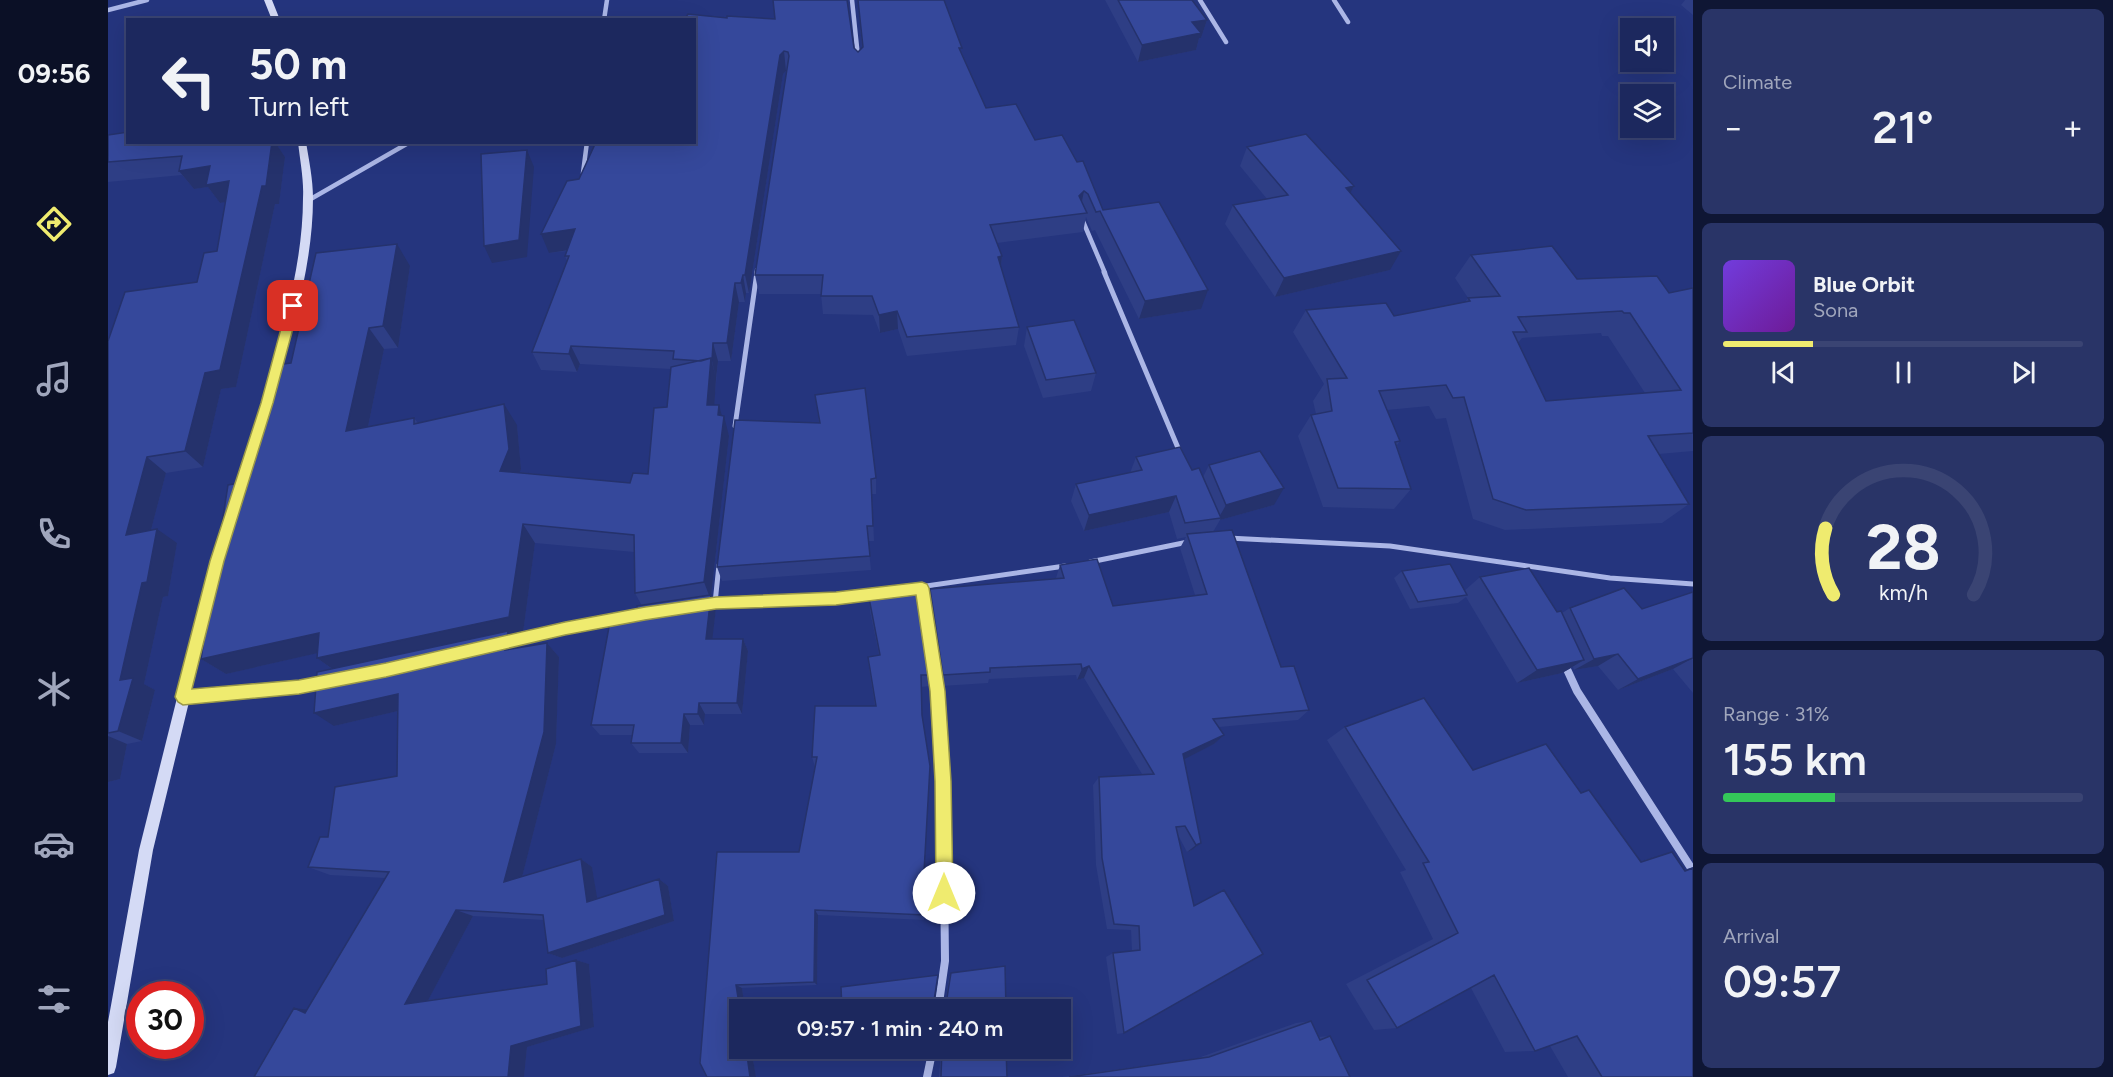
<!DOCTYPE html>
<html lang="en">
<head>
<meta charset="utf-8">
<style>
	:root { --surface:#1c285e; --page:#293467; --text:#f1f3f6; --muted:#a0a6bc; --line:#3a4473; --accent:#efeb6f }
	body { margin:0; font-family:Figtree,sans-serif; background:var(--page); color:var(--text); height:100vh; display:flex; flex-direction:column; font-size:22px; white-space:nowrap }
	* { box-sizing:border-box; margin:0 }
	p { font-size:20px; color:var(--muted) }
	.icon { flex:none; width:33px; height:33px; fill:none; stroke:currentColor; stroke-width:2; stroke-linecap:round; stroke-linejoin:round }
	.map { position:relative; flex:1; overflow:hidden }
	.details { display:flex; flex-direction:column; gap:9px; padding:9px; background:#0f1634; width:420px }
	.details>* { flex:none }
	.banner { position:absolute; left:18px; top:18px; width:570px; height:126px; border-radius:0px; box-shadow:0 6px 24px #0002,0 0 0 2px var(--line); background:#1c285e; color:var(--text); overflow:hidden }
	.buttons { position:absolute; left:1512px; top:18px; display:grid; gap:12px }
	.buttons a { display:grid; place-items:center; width:54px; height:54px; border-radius:0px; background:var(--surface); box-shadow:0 6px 24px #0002,0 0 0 2px var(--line); font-size:30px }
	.speed { position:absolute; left:18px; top:981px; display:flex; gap:12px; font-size:30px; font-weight:700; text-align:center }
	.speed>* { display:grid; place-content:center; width:78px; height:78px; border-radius:50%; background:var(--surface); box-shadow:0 6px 24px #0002,0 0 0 2px var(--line); line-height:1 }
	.speed .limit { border:9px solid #d22; background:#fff; color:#111 }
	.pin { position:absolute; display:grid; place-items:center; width:51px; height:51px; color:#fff; margin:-26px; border-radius:12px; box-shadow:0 3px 9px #0006 }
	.me { position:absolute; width:66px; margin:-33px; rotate:0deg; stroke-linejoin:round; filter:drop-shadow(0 0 4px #0008) }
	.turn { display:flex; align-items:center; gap:21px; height:126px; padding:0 24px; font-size:27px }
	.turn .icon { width:78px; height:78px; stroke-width:2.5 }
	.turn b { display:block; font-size:42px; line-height:51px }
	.big { font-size:45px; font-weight:600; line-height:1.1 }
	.details .widget { flex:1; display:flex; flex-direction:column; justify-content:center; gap:9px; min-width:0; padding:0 21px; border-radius:9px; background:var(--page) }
	.details .dial { align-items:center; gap:0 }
	.dial svg { height:156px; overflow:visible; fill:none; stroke:var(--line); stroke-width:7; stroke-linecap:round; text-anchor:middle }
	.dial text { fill:var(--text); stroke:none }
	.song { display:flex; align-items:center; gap:18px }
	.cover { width:72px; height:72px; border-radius:9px; background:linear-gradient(135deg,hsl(260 70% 55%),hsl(280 70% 35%)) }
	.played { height:6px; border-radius:3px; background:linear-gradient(90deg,var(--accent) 25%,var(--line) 25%) }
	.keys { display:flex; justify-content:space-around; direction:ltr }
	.heat { display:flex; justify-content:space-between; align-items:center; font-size:33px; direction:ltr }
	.charge { height:9px; border-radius:4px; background:linear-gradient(90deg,#34c759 31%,var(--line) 0) }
	.trip { position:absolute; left:621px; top:999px; width:342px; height:60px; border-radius:0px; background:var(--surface); box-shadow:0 6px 24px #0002,0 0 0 2px var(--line); font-weight:600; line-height:60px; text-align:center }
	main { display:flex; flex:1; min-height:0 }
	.tabs { display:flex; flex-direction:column; width:108px; justify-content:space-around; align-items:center; background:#0b1026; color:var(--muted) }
	.tabs .icon { width:42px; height:42px }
	.tabs .selected { color:var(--accent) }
	.tabs b { font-size:27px; color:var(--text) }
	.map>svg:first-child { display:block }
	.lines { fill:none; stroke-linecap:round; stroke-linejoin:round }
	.street-far2 { stroke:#abb6e6; stroke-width:4.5 }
	.street-far1 { stroke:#abb6e6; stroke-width:5 }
	.street { stroke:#abb6e6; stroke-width:8 }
	.secondary { fill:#d4daf5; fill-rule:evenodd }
	.wall { fill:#2e3e85; fill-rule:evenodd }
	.shaded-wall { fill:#25326c }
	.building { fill:#35489b; stroke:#25326c; stroke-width:1.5; fill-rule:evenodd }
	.route { fill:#efeb6f; stroke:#9b9948; stroke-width:1.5 }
</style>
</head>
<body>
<main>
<nav class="tabs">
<b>09:56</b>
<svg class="icon selected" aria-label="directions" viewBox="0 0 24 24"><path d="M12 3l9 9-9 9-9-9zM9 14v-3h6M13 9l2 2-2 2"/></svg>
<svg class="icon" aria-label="music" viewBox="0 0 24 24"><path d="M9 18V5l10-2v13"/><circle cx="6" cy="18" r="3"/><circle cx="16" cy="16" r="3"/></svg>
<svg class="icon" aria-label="phone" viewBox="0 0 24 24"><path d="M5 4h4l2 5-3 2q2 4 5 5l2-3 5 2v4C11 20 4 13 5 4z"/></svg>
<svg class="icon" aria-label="climate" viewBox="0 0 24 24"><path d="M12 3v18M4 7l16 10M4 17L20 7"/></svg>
<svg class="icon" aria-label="car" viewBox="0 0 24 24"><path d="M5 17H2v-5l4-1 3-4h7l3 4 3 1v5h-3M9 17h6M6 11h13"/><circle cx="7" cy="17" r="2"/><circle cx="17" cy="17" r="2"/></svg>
<svg class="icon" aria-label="filters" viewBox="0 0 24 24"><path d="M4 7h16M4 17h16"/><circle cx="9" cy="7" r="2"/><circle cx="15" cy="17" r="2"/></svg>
</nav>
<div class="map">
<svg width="1585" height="1077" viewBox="0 0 1585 1077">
	<rect width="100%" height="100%" fill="#25357e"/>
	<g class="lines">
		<path class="street-far2" d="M744,0L750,57
			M1092,0L1118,42
			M1226,0L1240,22
			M0,10L39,0
			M496,20L499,0
			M475,173L479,142
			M201,200L302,142
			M974,219L997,273
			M649,273V270"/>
		<path class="street-far1" d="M996,272L1073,455
			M627,426L649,272
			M1120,538L1282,546L1502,578L1585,584
			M982,562L1080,542
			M814,588L819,624
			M607,603L611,565
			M598,604L728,599L957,566
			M479,624L537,613"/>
		<path class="street" d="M819,623L829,691L835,781L837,961L830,1010
			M400,640L487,623
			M1457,665L1469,691L1585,871
			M76,697L191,687L215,682
			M819,1077L825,1048"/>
		<path class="secondary" d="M156,0H164L172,20H164Z
			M190,142H198C201,161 205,179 205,198C205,260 187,321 171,380L166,384L161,380C177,321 195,260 195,198C196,179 192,161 190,142Z
			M111,549L115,550L117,554L45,850L8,1067L6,1073L0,1075V1022L31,850L105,554L107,550Z"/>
	</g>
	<path class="wall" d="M750,0L854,53L878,108L927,140L954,135L995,210L1093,309L1031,319L987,230L984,231L978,217L975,232L889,243L894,256L893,267L911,327L908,345L799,356L790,329L772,333L765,315L715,314L713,294H651L647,275L679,71H678L675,74L641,293H638L637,302H631L623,361H610L606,405L614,416L621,436L603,596L608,608L604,639H635L640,651L634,714H597L596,725H582L580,753H531L523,743L524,735H492L483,725L534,606L527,593L526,552L427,543L415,633L404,635L413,645L412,647L439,643L451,657L448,744L414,877L473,859L484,867L489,899L551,879L560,886L566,921L454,958L440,953L436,920L365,916L320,1000L439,984L468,960L481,964L486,1027L419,1047L416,1077H146L199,1010L277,878L222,875L200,867L220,837L289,776L290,711L226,726L224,669L209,658V653L118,674L93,659L131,483L183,363L302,266L290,348L276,349L260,427L306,418L310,423L409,425L413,469L411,472L522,483L540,474L559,407L563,369L472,364L469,372L433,370L424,352L459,261L457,256L459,251L441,253L471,179L586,20L746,48L750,52L754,48Z
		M997,0H1084L1099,20L1093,38H1091L1088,50L1030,62Z
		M1577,0H1585V15L1573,5Z
		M0,135L20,142H167L177,157L171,204H167L128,387L113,389L95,467L58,473L43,530L69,543L60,596L55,597L36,684L47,690L34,741L19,744L12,779L0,782V341L89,282L109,251L117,202L112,203L100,187L86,189L74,175L0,182Z
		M1139,147L1246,186L1242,193L1282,270L1167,297L1117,224L1125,205L1159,199L1132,166Z
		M1363,255L1469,279L1561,293L1585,288V451L1551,454L1581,504L1554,523L1397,530L1365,519L1338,418L1328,419L1321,406L1279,410L1292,441L1289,445L1303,489L1286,509L1215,507L1190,436L1203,415L1208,414L1205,401L1216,384L1185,332L1198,310L1286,316L1357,302L1360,298L1347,278ZM1493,333L1494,336H1500L1537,393L1438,401L1410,343L1414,338Z
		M919,327L988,373L983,391L935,398L916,346Z
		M707,395L768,478V494H764L766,541H760L763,570L614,581L609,567L711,423Z
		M1028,457L1084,470L1095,477L1101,465L1166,505L1112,520L1105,532L1173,667L1201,710L1190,720L1111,727L1116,735L1106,744L1076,759L1093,843L1084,850L1079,852L1070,835L1016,1033L1009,1034L998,957L1005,953L1024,951L1023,930L999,929L988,865L985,785L991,777L1034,774L976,678L969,680L968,675L881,679L880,683L834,686L821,602L822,589L948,578L952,565L1005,606L1087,595L1072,548L1078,537L1069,539L1061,512L976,531L963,501L968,484L1022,473Z
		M1294,571L1356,591L1372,577L1449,612L1454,613L1462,608L1534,609L1585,592V693L1565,669L1510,690L1490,666L1466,670L1465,667L1454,673L1409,683L1358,597L1350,603L1302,609L1286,578Z
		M761,598L823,675L822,686L813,687L817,915L816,920L710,915L709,985L634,988L637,1010H632L643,1048L648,1077H599L592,1063L691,852L707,767L704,757L767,706L761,669L760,657L771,655L762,611Z
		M1237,727L1365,770L1473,793L1533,861L1564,852L1576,870L1585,867V1077H1460L1442,1046L1427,1051L1397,1052L1363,988L1289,1028L1266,1030L1238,984L1325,939L1292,872L1298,870L1219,740Z
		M843,973L898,1010H836L841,977Z
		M1203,1021L1210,1037L1222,1036L1242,1077H954L1090,1058L1188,1023Z
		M833,1048H898L899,1077H831Z"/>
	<path class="shaded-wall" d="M1099,20L1093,38H1091L1088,50L1030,62L1034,45L1084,22Z
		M676,51L678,71L675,74L641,293L637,275L672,55Z
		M164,142H167L177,157L171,204H167L128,387L113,389L95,467L77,451L97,373Z
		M419,150L426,167L419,257L384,263L376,246Z
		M102,166L121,181L135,199L112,203L100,187L86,189L71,171Z
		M1246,186L1236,205L1238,188Z
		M976,191L972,211L968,215L971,196Z
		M467,229L475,248L441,253L433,234Z
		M289,244L302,266L290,348L275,326Z
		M1293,251L1282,270L1167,297L1176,278Z
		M894,256L892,275L890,257Z
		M635,275L638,293L637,302L633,283Z
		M627,283L631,302L623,361L619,343Z
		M1100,290L1093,309L1031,319L1037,301Z
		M789,311L790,329L772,333L771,315Z
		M261,328L276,349L255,451L238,431Z
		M605,343L610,361L608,379L604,361Z
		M463,346L472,364L469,372L461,354Z
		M603,358L608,379L605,426L599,405Z
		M396,404L409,425L413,469L404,490L392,471Z
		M611,405L615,420L616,416L621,436L603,596L608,608L603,651L598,639L602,598L596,582Z
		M39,457L58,473L38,549L18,535Z
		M1176,488L1166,505L1112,520L1113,518L1110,519L1118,505Z
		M1068,496L1061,512L976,531L981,515Z
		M415,524L427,543L415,633L404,635L413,645L410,664L230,673L209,658Z
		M49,529L69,543L60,596L55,597L36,684L47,690L34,741L10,731L12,680L34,583Z
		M211,633L232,648L118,674L93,659Z
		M635,639L640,651L634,714L629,703Z
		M439,643L451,657L448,744L411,889L396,882Z
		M1510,654L1490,666L1466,670L1486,659Z
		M1585,658L1565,669L1510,690L1530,679Z
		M1476,660L1454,673L1409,683L1429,670Z
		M981,666L976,678L969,680L974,669Z
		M290,694L307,707L226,726L206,713Z
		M591,703L597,714L596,725L590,714Z
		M576,714L582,725L580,753L573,743Z
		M1116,735L1106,744L1067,764L1075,754Z
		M0,736L19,744L12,779L0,782Z
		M1093,843L1084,850L1079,852L1088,845Z
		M473,859L484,867L491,909L479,902Z
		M551,879L560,886L566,921L454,958L440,953Z
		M348,910L365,916L317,1006L297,1004Z
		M707,910L710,915L709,985L706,982Z
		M468,960L481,964L486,1027L419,1047L416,1077H400L403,1046Z
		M628,985L634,988L637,1010H632Z
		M186,1008L210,1011L197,1013Z
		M638,1048H643L648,1077H642Z"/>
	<path class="building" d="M665,0H739L746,48L750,52L755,47L750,0H836L854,48H851L878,108L908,104L927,140L954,135L969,162L975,161L995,210L1051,202L1100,290L1037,301L992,211L988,212L980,194L976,191L971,196L979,213L882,225L894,256L890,257L911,327L799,337L789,311L771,315L764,296H713L715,275H647L681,56L680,52L676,51L672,55L637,275H635L633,283H627L619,343H605L604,361L603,358L593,361L565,359L566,351L463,346L461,354L424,352L461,256H457L467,229L433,234L459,181L471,179L488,142H586V20H576L580,14L619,18V16L667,19Z
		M1010,0H1084L1099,20L1084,22L1093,33L1034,45Z
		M20,132V142H164L158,186H154L112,370L97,373L77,451L39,457L18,535L49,529L39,582L34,583L12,680L25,678L10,731L0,733V341L17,292L89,282L96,253L109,251L121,181L98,185L102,166L71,171L74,156L0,162V135Z
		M1198,134L1246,186L1238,188L1293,251L1176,278L1125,205L1180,195L1139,147Z
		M419,150L411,240L376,246L373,154Z
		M289,244L275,326L261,328L238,431L306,418V424L396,404L401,449L392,471L522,483L525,473L540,474L546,408L559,407L563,367L603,358L599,405H611L610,415L616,416L596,582L527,593L526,535L415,524L401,617L209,658L211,633L93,659L120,485L131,483L166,365L183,363L208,253Z
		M1444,246L1469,279L1549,276L1561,293L1585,288V433L1540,436L1581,504L1418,510L1385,499L1356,397L1345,398L1338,385L1271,391L1292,441L1287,442L1303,489L1230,488L1203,415L1224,411L1219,379L1239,378L1198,310L1278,303L1286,316L1362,301L1360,298L1392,296L1363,255ZM1514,311L1516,313H1522L1573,390L1438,401L1405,332H1419L1410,317Z
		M966,320L988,373L938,380L919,327Z
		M757,388L768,478L763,479L765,526H759L762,556L609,567L627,420L712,423L707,395Z
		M1072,447L1084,470L1091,468L1113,518L1077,523L1068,496L981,515L968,484L1034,470L1028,457Z
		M1152,451L1176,488L1118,505L1101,465Z
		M1124,530L1173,667L1186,666L1201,710L1105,719L1116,735L1075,754L1093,843L1088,845L1077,826L1068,827L1086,906L1116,890L1155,954L1016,1033L1005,953L1032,950L1031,926L1006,924L994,858L991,777L1046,774L981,666L974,669L973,664L882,668V672L835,675L822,589L956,578L952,565L989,559L1005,606L1099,594L1079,534Z
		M1342,564L1359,595L1310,602L1294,571Z
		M1421,568L1449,612L1453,611L1476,660L1429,670L1372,577Z
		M1516,588L1534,609L1585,592V658L1530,679L1510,654L1486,659L1462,608Z
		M812,590L823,675H813L814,715L822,766L816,872H818L817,915L707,910L706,982L628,985L632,1010V1048H638L642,1077H599L592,1063L609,852H691L709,757H704L707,706H768L760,657L772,655L761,598Z
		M603,595L598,639H635L629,703H591L590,714H576L573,743H523L526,725H483L503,616L530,615L529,606Z
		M400,631L397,650L439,643L436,732L396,882L473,859L479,902L551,879L557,915L440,953L435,915L348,910L297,1004L439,984L438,969L468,960L473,1026L403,1046L400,1077H146L186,1008L197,1013L281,872L200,867L212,837H220L227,787L289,776L290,694L206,713L209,672Z
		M1316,698L1365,770L1438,744L1473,793L1481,790L1533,862L1564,852L1577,871L1585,868V1077H1494L1469,1036L1427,1051L1386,975L1289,1028L1259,980L1350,933L1315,863L1321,862L1237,727Z
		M897,966L898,1010H837L843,973Z
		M830,975L825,1007L826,1010H734L733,987Z
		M1203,1021L1212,1040L1222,1036L1242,1077H961L1101,1057Z
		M834,1048H898L899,1077H833Z"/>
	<path class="route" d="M185,302L191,306L165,403L116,561L84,689L191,680L278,663L457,622L537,607L608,597L728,592L814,582L819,584L821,588L837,691L843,781L845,893L842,899L836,902L830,899L828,893L827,781L822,691L808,595L728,605L608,609L537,620L457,635L278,677L191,694L75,705L70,702L67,697L102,561L153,403L179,306Z"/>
</svg>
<div class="buttons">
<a><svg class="icon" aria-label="sound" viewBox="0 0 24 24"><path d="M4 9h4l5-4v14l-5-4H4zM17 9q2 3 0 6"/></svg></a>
<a><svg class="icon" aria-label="layers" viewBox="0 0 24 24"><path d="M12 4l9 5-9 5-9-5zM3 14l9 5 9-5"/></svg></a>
</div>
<div class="speed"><div class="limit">30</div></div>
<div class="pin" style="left:185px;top:306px;background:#d93025"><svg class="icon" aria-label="arrive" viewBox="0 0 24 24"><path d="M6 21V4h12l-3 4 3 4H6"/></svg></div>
<svg class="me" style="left:836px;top:893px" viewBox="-20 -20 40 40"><circle r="19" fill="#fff"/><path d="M0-13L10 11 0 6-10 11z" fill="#efeb6f"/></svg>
<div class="trip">09:57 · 1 min · 240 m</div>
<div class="banner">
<div class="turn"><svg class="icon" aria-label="left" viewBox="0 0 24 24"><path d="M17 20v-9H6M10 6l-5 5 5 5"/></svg><div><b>50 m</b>Turn left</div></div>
</div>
</div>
<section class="details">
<div class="widget"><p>Climate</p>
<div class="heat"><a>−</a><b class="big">21°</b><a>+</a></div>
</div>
<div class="widget">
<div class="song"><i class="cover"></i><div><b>Blue Orbit</b><p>Sona</p></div></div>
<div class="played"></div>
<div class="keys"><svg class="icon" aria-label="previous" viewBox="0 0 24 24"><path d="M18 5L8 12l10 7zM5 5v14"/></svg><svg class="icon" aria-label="pause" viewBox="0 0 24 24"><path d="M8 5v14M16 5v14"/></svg><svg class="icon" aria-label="next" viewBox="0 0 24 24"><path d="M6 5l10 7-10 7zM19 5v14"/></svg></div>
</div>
<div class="widget dial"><svg viewBox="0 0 100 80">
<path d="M14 69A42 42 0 1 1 86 69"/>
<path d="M14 69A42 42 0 0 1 10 35" stroke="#efeb6f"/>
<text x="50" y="56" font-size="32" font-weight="700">28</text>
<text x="50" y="72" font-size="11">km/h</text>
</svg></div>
<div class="widget"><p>Range · 31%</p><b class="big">155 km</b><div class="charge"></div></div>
<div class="widget"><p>Arrival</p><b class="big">09:57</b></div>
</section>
</main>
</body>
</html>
